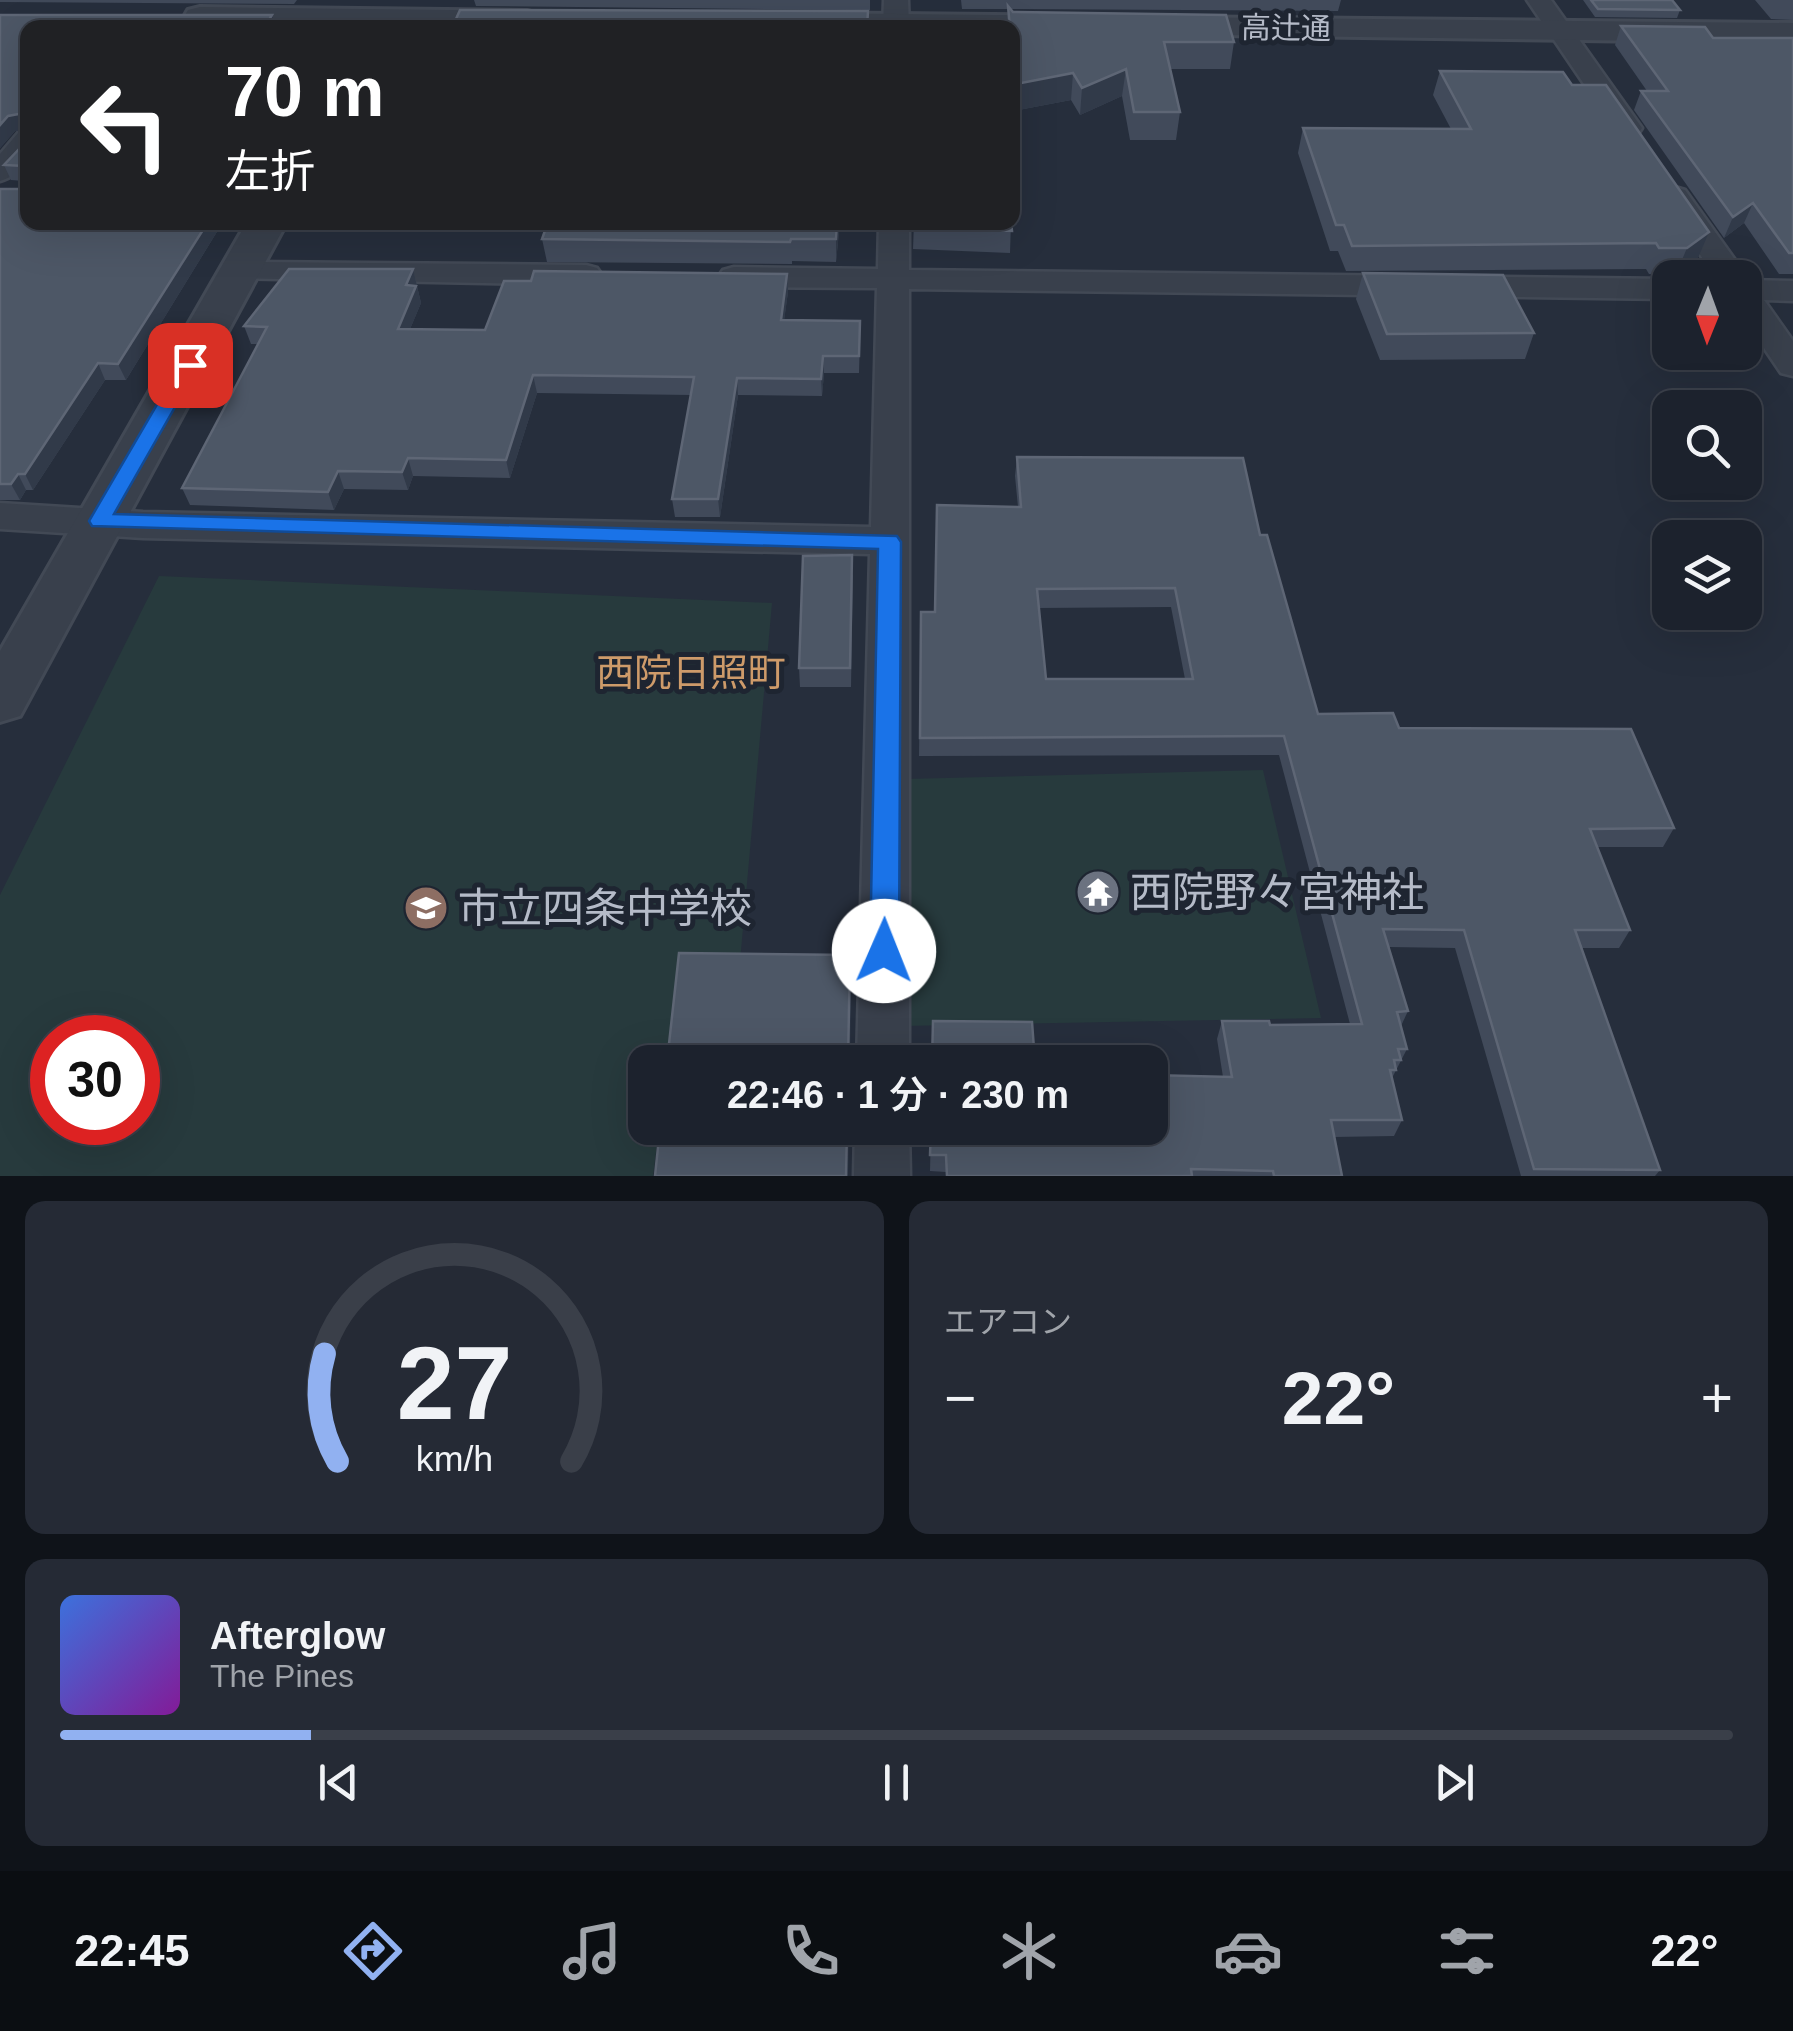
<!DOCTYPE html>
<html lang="ja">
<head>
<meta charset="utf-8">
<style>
	:root { --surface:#1c222d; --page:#252a35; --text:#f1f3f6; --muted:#a0a4aa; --line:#3a3f49; --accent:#91b1f1 }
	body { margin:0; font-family:Arial,"Noto Sans JP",sans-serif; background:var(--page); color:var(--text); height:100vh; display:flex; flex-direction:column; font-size:38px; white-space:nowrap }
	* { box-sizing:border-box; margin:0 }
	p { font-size:32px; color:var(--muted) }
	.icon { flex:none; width:55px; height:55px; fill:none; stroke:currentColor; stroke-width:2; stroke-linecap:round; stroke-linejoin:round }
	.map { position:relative; height:1176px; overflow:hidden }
	.sheet { display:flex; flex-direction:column; gap:25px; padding:25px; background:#0f1319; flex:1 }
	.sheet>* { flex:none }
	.guide { position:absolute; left:20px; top:20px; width:1000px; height:210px; border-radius:20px; box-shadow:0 10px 40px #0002,0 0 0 2px var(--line); background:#202124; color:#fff; overflow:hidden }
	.needle { width:65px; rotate:181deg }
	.fabs { position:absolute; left:1652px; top:260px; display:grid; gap:20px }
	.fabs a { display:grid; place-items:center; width:110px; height:110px; border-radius:20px; background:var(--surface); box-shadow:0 10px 40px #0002,0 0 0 2px var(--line); font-size:50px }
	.speed { position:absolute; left:30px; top:1015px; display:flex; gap:20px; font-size:50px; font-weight:700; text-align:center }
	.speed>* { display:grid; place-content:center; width:130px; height:130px; border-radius:50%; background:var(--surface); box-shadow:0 10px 40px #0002,0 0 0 2px var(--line); line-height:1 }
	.speed .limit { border:15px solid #d22; background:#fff; color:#111 }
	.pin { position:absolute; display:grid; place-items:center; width:85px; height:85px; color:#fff; margin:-42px; border-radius:20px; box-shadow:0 5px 15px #0006 }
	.me { position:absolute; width:110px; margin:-55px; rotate:1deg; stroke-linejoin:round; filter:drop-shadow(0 0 8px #0008) }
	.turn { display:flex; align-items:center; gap:35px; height:210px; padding:0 40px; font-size:45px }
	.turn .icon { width:130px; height:130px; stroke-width:2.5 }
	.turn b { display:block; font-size:70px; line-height:85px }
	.big { font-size:75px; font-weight:600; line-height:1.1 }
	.sheet .card { flex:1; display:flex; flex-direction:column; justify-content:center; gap:15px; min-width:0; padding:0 35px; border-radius:20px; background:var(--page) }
	.sheet .dial { align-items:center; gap:0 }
	.dial svg { height:260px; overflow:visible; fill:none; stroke:var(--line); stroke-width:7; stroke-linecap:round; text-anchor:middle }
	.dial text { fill:var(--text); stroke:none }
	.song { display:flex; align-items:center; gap:30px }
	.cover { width:120px; height:120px; border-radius:15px; background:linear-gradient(135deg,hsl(220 70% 55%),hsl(290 70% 35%)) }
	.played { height:10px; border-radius:5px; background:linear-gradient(90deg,var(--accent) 15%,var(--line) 15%) }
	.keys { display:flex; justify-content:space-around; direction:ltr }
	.heat { display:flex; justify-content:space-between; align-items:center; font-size:55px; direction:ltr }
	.sheet .tiles { flex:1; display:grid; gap:25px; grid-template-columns:1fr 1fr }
	.card:last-child { grid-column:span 2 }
	.trip { position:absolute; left:628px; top:1045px; width:540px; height:100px; border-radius:20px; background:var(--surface); box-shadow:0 10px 40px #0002,0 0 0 2px var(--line); font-weight:600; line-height:100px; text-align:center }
	.dock { display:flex; height:160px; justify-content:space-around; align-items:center; background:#0b0e12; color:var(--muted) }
	.dock .icon { width:70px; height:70px }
	.dock .active { color:var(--accent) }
	.dock b { font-size:45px; color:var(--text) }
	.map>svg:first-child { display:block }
	.green { fill:#273a3d; fill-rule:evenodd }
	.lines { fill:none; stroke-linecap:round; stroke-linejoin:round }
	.minor-casing { stroke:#424955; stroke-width:5 }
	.tertiary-casing { stroke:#424955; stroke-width:6 }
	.minor { fill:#39404c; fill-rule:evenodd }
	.tertiary { fill:#39404c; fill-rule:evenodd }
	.wall { fill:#414a5a; fill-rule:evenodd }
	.shaded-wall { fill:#313a49 }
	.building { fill:#4d5766; stroke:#5e6675; stroke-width:2.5; fill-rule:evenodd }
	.route { fill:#1a73e8; stroke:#114b97; stroke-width:2.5 }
	.labels { text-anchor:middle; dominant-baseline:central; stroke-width:10; stroke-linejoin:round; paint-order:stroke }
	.far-street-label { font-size:30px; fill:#b5bbc8; stroke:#1e2531 }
	.neighbourhood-label { font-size:38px; fill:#ce9b6a; stroke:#1e2531 }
	.near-poi-label { font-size:42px; fill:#b5bbc8; stroke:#1e2531; text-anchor:start }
</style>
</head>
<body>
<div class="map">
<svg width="1793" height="1176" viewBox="0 0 1793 1176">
	<rect width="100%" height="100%" fill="#262e3c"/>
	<path class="green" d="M159,576L772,603L739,973H679L667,1062H645V1128H659L653,1176H0V895ZM52,1038H138V1122H52Z
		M1263,770L1321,1018L903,1026L905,779Z"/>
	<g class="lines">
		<defs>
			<path id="minor" d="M884,0H908L909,28H883Z
				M1527,0H1551L1642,128L1638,134H1618Z
				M28,131C28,153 25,174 0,181V154L18,133Z
				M1675,187L1685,190L1748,278L1746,280L1793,281V301L1764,300L1793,341V376L1781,373L1745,320V278H1716L1660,196L1665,190Z
				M879,222H909V270L1670,279V299L909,289V1062H857L870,554L143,538L0,529V503L143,512L871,527L877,288L734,287L723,284L718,277L723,270L734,267L878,269Z
				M243,262L586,265L597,268L602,275L597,282L586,285L232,278L227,271L232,264Z
				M855,1128H909L910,1176H854Z"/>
			<path id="tertiary" d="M200,7L527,11L539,14L543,21L539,28L188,24L184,17L188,10Z
				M800,13L1077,16L1089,19L1094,26L1089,33L1012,35V28H787L784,23L788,16Z
				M1160,17L1793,23V43L1148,34L1143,27L1148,20Z
				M247,222H287L20,716L0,722V651Z"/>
		</defs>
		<use href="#minor" class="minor-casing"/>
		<use href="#tertiary" class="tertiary-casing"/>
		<use href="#minor" class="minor"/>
		<use href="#tertiary" class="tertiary"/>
	</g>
	<path class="wall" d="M0,0H297L294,4L0,2Z
		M474,0H870V10L476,6Z
		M961,0H1341L1338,11L1011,9L1013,12L1234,42L1230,69H1170L1180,112L1176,140H1130L1122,96L1080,115L1071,100L1014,111L1012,92V28H1007L1008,9H962Z
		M1583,0H1672L1680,10L1677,18L1595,17Z
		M1755,0H1793V20L1771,19Z
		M0,15H272L28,222H223L126,380H105L33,490H26L20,500H0V189H24V181L11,180L4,165L20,148L22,129L15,131L0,148Z
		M1621,26L1713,38H1793V274H1779L1744,223L1724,238L1634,110L1641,91H1647L1615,45Z
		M1440,71L1563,72L1698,258L1676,274H1649L1646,269L1346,271L1338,251H1330L1298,153L1303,128L1451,129L1433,95Z
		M525,222H840L836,262L792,261V264L547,262L542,239L546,228L526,227Z
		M914,222H1011L1010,253L913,249Z
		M413,269L421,303L410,329L485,330L531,281L787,274L788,292L784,320L860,338L859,373H824L822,396L738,395L720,517H675L672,499L691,395L537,393L510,478L413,476L408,490L344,489L334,510L190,505L182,488L258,344H251L244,326Z
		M1363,273L1534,333L1525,359L1380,360L1356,299Z
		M1017,457L1260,535L1318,714L1399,728L1674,828L1663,847H1597L1630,930L1619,948H1582L1660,1170L1655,1176H1521L1455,948L1389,947L1408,1011L1401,1026L1407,1049L1392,1078L1402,1120L1394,1136L1334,1137L1342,1176H946V1172L930,1171L931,1128L1223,1077L1217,1039L1222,1021L1270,1025L1350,1024L1279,755L919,756L921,612H935L1018,507L1015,476ZM1171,607L1185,679H1046L1039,608Z
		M853,574L851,687H800L799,668Z"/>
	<path class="shaded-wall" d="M272,15L276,28H264Z
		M1126,69L1122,96L1080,115L1082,88Z
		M1073,73L1071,100L1014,111L1016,84Z
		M24,113L28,129L15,131L0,148V125L8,116Z
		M1753,203L1744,223L1724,238L1733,217Z
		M208,222H223L126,380L118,364Z
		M837,222H840L836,262V239Z
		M1709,232L1698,258L1676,274L1687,248Z
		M413,269L421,303L403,346L398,329L406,285Z
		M787,274L788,292L782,337L781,320Z
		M823,356L824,373L822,396L821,379Z
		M98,363L105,380L33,490L25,474Z
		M533,375L537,393L510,478L506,460Z
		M737,378L738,395L720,517L718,499Z
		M408,458L413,476L408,490L402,472Z
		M338,471L344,489L334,510L328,492Z
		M18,474L26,490L20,500L11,484Z
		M850,955L851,986L850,1062H848Z
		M847,1128H849L848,1176H846Z"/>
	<path class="building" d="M1591,0H1672L1680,10L1598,9Z
		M1008,6L1013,12L1226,15L1234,42H1164L1180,112H1134L1126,69L1082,88L1073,73L1016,84L1012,49V28H1010Z
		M460,10L868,11L867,28H452Z
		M0,15H272L264,28H28V222H208L118,364L98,363L25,474H18L11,484H0V189H24V166L4,165L20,148L24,113L8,116L0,125Z
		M1621,26L1705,27L1713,38H1793V253H1789L1753,203L1733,217L1641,91H1668Z
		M1440,71L1563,72L1572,85H1606L1709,232L1687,248H1659L1656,243L1352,246L1344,225H1336L1303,128L1471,129Z
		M548,222H837L836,239H791L790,242L542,239Z
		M914,222H1011L1012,231L913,227Z
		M289,269H413L406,285L416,286L398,329L485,330L504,281H531L534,271L787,274L781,320L860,321L859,356H823L821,379L737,378L718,499H672L694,377L533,375L506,460L408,458L402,472L338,471L328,492L182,488L267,327L244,326Z
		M1363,273L1503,275L1534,333L1387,334Z
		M1017,457L1243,458L1260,535H1267L1318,714L1393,713L1399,728L1631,729L1674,828L1590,829L1630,930H1575L1660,1170L1534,1169L1464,930L1383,929L1408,1011L1397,1012L1407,1049H1398L1401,1060H1394L1396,1070H1390L1402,1120H1331L1342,1176H1274L1273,1171L1191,1169L1192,1176H947L946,1155H930L931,1128H1150V1075L1232,1077L1222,1021H1269L1270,1025L1362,1024L1284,736L920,738L921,612H935L937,505L1021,507ZM1175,588L1193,679H1046L1037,589Z
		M852,555L850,668H799L803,556Z
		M679,953L850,955L848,1062H667Z
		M933,1021L1032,1022L1035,1062H932Z
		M660,1128H847L846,1176H655Z"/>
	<path class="route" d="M190,359L199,365L114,514L897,536L901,542L899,951L894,959L884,963L875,959L870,951L878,549L92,526L89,521L180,365Z"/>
	<defs>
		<symbol id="temple-disc" viewBox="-11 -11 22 22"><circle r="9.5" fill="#6b7280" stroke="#1e2531"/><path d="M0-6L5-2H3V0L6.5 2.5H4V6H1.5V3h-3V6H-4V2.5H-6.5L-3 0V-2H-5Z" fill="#fff"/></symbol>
		<symbol id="school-disc" viewBox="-11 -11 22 22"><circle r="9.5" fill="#8d6e63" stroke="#1e2531"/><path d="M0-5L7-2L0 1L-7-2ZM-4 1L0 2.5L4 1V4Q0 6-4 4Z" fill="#fff"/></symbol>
	</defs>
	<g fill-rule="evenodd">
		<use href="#temple-disc" x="1073" y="867" width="50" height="50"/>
		<use href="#school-disc" x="401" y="883" width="50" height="50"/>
	</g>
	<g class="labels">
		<g class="far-street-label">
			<text transform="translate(1286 28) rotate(1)">高辻通</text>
		</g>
		<g class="neighbourhood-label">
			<text x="691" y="673">西院日照町</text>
		</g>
		<g class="near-poi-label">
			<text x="1130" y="892">西院野々宮神社</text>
			<text x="458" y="908">市立四条中学校</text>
		</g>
	</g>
</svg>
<div class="fabs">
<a><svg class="needle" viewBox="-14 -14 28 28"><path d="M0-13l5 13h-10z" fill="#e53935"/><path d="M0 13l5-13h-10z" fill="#a0a4aa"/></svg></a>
<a><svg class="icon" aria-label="search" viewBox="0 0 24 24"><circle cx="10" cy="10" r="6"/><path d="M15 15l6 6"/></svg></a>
<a><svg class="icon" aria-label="layers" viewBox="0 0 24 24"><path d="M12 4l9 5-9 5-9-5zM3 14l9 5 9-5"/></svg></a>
</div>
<div class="speed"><div class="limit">30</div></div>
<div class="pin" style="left:190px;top:365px;background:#d93025"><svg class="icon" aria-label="arrive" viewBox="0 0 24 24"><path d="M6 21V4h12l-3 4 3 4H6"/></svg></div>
<svg class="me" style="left:884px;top:951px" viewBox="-20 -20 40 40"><circle r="19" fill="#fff"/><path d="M0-13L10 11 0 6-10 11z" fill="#1a73e8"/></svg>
<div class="trip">22:46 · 1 分 · 230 m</div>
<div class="guide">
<div class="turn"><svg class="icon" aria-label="left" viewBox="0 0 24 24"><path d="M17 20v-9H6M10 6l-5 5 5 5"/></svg><div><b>70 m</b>左折</div></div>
</div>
</div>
<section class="sheet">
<div class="tiles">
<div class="card dial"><svg viewBox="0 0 100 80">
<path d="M14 69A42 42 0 1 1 86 69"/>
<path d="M14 69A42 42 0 0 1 10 36" stroke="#91b1f1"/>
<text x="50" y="56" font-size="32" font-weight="700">27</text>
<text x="50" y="72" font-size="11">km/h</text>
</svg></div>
<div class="card"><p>エアコン</p>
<div class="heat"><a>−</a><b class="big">22°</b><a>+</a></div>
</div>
<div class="card">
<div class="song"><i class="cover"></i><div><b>Afterglow</b><p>The Pines</p></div></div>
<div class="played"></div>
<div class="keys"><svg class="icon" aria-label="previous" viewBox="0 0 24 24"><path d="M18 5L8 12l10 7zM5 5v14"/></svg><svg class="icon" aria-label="pause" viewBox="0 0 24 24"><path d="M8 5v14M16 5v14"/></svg><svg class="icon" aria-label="next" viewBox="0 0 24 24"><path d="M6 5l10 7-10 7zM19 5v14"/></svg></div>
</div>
</div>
</section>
<nav class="dock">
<b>22:45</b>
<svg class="icon active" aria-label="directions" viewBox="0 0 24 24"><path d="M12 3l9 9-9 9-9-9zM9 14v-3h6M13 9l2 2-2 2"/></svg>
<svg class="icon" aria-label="music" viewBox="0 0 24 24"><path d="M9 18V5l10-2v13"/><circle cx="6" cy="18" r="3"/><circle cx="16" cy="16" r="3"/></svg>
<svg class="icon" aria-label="phone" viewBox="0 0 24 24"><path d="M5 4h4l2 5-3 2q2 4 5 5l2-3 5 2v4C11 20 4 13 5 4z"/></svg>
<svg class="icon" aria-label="climate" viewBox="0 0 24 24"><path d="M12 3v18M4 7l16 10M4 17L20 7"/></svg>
<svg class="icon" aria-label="car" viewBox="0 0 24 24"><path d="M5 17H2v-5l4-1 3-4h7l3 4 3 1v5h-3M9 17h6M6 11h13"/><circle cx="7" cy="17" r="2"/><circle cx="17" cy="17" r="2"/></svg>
<svg class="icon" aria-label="filters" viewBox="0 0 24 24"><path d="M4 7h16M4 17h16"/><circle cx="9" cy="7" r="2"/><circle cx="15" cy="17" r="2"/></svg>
<b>22°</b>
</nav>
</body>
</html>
